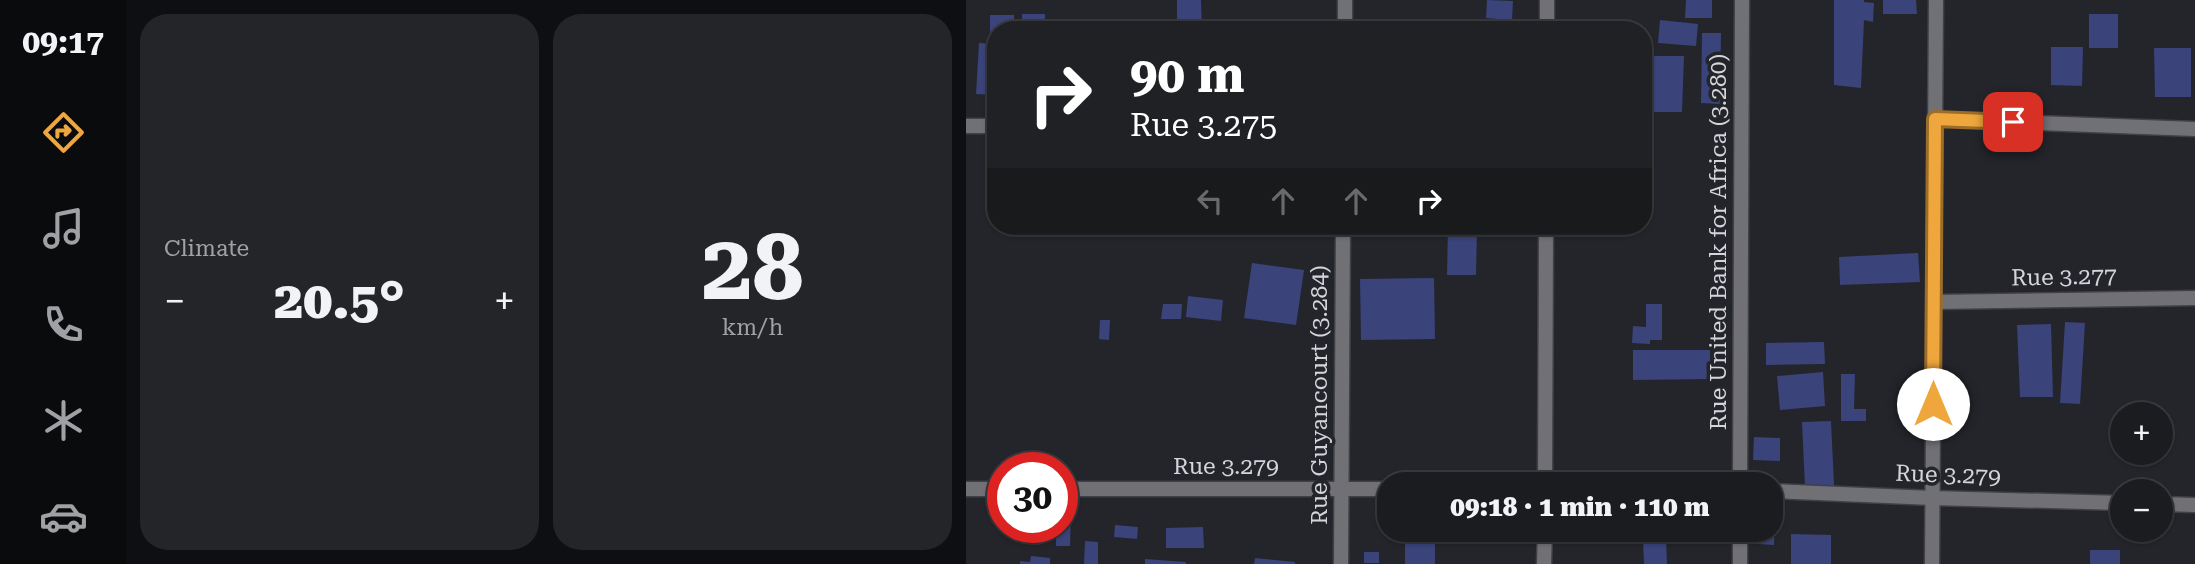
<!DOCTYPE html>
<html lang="en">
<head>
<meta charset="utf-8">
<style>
	:root { --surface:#1a1c20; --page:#232529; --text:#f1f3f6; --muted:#9fa1a5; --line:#383a3e; --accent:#efa73d }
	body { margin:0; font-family:"Roboto Serif",serif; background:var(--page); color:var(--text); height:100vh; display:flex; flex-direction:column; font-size:26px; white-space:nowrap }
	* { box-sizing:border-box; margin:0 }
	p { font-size:23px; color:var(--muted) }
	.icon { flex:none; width:38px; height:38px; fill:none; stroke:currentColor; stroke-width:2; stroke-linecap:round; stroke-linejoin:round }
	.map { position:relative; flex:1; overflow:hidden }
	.details { display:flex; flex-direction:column; gap:14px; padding:14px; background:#0e0f12; width:840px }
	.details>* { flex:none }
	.top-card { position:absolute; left:21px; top:21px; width:665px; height:214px; border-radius:28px; box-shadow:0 2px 5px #0004,0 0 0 2px var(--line); background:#202124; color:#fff; overflow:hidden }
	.tools { position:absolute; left:1144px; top:402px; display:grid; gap:14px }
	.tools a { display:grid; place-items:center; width:63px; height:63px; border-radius:50%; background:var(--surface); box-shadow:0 2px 5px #0004,0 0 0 2px var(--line); font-size:35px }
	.speed { position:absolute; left:21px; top:452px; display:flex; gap:14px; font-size:35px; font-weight:700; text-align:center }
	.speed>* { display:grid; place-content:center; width:91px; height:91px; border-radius:50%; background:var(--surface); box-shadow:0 2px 5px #0004,0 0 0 2px var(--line); line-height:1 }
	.speed .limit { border:10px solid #d22; background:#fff; color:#111 }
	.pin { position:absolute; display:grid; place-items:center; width:60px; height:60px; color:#fff; margin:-30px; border-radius:14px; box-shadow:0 4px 10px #0006 }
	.me { position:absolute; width:77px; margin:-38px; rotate:0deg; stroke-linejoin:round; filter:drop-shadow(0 0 5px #0008) }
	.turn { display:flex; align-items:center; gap:24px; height:147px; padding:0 28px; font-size:32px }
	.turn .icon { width:91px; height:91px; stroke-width:2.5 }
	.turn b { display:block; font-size:49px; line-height:60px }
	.lanes { display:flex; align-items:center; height:66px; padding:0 28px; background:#0003; justify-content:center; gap:35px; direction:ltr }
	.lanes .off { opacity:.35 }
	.big { font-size:52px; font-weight:800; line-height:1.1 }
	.details .card { flex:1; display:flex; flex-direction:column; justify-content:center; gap:10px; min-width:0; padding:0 24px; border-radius:28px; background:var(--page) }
	.details .dial { align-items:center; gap:0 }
	.dial b { font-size:91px; line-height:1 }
	.heat { display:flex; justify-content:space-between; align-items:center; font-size:38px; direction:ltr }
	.details .tiles { flex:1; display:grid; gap:14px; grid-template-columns:repeat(2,1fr) }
	.trip { position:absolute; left:411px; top:472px; width:406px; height:70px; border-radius:28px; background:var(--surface); box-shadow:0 2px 5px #0004,0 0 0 2px var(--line); font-weight:800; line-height:70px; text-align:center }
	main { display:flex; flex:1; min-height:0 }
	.menu { display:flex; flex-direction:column; width:126px; justify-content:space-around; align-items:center; background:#0a0b0d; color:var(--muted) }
	.menu .icon { width:49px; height:49px }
	.menu .selected { color:var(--accent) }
	.menu b { font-size:32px; color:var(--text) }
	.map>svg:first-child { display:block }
	.building { fill:#3a437a }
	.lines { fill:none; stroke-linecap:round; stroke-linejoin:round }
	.street-casing { stroke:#3f4147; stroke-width:17 }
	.street { stroke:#717175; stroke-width:14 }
	.route-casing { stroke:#9b6d28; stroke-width:18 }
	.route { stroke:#efa73d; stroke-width:12 }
	.labels { text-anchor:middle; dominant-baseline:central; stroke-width:7; stroke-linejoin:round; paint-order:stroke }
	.street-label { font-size:23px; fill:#d4d5da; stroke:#23252b }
</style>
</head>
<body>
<main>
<nav class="menu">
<b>09:17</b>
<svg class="icon selected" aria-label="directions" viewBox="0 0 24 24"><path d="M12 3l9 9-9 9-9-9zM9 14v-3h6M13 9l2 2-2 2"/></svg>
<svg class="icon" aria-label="music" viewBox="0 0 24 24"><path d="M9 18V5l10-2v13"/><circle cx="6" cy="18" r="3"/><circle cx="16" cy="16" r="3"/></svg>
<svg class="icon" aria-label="phone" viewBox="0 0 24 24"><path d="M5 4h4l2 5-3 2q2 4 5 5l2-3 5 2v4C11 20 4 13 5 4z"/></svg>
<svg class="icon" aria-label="climate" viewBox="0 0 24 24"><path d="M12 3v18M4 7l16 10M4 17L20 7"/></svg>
<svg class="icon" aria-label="car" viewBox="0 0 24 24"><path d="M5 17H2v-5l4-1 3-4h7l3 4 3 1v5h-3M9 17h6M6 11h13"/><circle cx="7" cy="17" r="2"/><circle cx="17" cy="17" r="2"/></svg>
</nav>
<section class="details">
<div class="tiles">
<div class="card"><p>Climate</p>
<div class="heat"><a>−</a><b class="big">20.5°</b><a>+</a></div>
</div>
<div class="card dial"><b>28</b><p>km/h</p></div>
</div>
</section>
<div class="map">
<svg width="1229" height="564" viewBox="0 0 1229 564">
	<rect width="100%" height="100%" fill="#23252b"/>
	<path class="building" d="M211,0H235L236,30H211Z
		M521,0L547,1L546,20L520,18Z
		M720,0H746V18H719Z
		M868,0H898V2L908,3L907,22L898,20L895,88L868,85Z
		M917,0H950L951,14H917Z
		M56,14H79V30H56Z
		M1123,14H1152V48H1123Z
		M24,15H48V30H30V39H24Z
		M694,20L732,24L730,46L692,43Z
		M413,22H475V30H413Z
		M388,23L407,24V30H388Z
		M736,33H755L754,104L735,103Z
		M13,43L30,44V95L10,94Z
		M1085,47H1117L1116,86L1085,85Z
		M1188,48H1225V97H1189Z
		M683,56H718L716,112H681Z
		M482,226H511L510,275H481Z
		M952,253L954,282L874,285L873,257Z
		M286,263L338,270L330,325L278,318Z
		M468,278L469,339L395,340L394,279Z
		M222,296L257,300L255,321L220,317Z
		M197,304H216L215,319H195Z
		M680,304H696V340H684V344L666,343L667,326L680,327Z
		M134,320H144L143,340L133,339Z
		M1099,322L1119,323L1114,404L1094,403Z
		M1085,324L1087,397H1054L1051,325Z
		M858,342L859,364L800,365V343Z
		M667,350H744V379L667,380Z
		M857,372L859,406L814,410L811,376Z
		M875,374H889L888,409H900V421H875Z
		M865,421L868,485L839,487L836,422Z
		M788,437L814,438V461L787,460Z
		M96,513H105L104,546H90V527H96Z
		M805,518H809L808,545L778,543L779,530H805Z
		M149,525L172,527L171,539L148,537Z
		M237,527L238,548H200V528Z
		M480,530H518L517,543H481Z
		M825,534L865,535V564H825Z
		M700,538L701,564H678L677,539Z
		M119,541L132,542V564H118Z
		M439,543H469V564H439Z
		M1124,550H1154V564H1124Z
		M398,552H413V563H398Z
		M65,556L84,558V564H54V561L64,562Z
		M289,558L329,562V564H288Z
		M179,559L220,562V564H179Z"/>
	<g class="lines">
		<defs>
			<path id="street" d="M379,30V0
				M581,30V0
				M969,119L1229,129
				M0,126H30
				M968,302L1229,298
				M579,485L580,226
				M774,485L776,0
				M0,489H37
				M96,489H424
				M805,491L966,498L1157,503
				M1195,504L1229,505
				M375,564L377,226
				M578,564L579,530
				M774,564V530
				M966,564L970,0"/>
		</defs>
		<use href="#street" class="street-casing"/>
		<use href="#street" class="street"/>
	</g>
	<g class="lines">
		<defs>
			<path id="route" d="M967,404L969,119L1047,122"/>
		</defs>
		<use href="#route" class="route-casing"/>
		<use href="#route" class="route"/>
	</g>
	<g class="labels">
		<g class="street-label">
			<text transform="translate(752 242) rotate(-90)">Rue United Bank for Africa (3.280)</text>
			<text transform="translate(1098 277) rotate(-1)">Rue 3.277</text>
			<text transform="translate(353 395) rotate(-90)">Rue Guyancourt (3.284)</text>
			<text x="260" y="466">Rue 3.279</text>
			<text transform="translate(982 475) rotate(2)">Rue 3.279</text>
		</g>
	</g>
</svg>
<div class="tools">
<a>+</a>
<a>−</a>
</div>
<div class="speed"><div class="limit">30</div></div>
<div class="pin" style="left:1047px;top:122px;background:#d93025"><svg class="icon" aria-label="arrive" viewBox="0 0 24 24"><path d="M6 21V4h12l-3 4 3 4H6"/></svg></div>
<svg class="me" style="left:967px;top:404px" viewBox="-20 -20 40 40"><circle r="19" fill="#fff"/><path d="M0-13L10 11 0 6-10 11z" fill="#efa73d"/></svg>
<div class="trip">09:18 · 1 min · 110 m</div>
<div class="top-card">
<div class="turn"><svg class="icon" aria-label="right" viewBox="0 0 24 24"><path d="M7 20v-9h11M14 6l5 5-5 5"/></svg><div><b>90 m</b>Rue 3.275</div></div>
<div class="lanes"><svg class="icon off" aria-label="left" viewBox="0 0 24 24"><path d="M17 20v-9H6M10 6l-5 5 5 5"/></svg><svg class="icon off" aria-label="ahead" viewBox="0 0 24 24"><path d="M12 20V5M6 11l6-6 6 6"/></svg><svg class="icon off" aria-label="ahead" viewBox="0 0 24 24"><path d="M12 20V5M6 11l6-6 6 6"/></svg><svg class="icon" aria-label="right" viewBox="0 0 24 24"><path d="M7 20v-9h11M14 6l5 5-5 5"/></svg></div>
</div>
</div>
</main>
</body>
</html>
